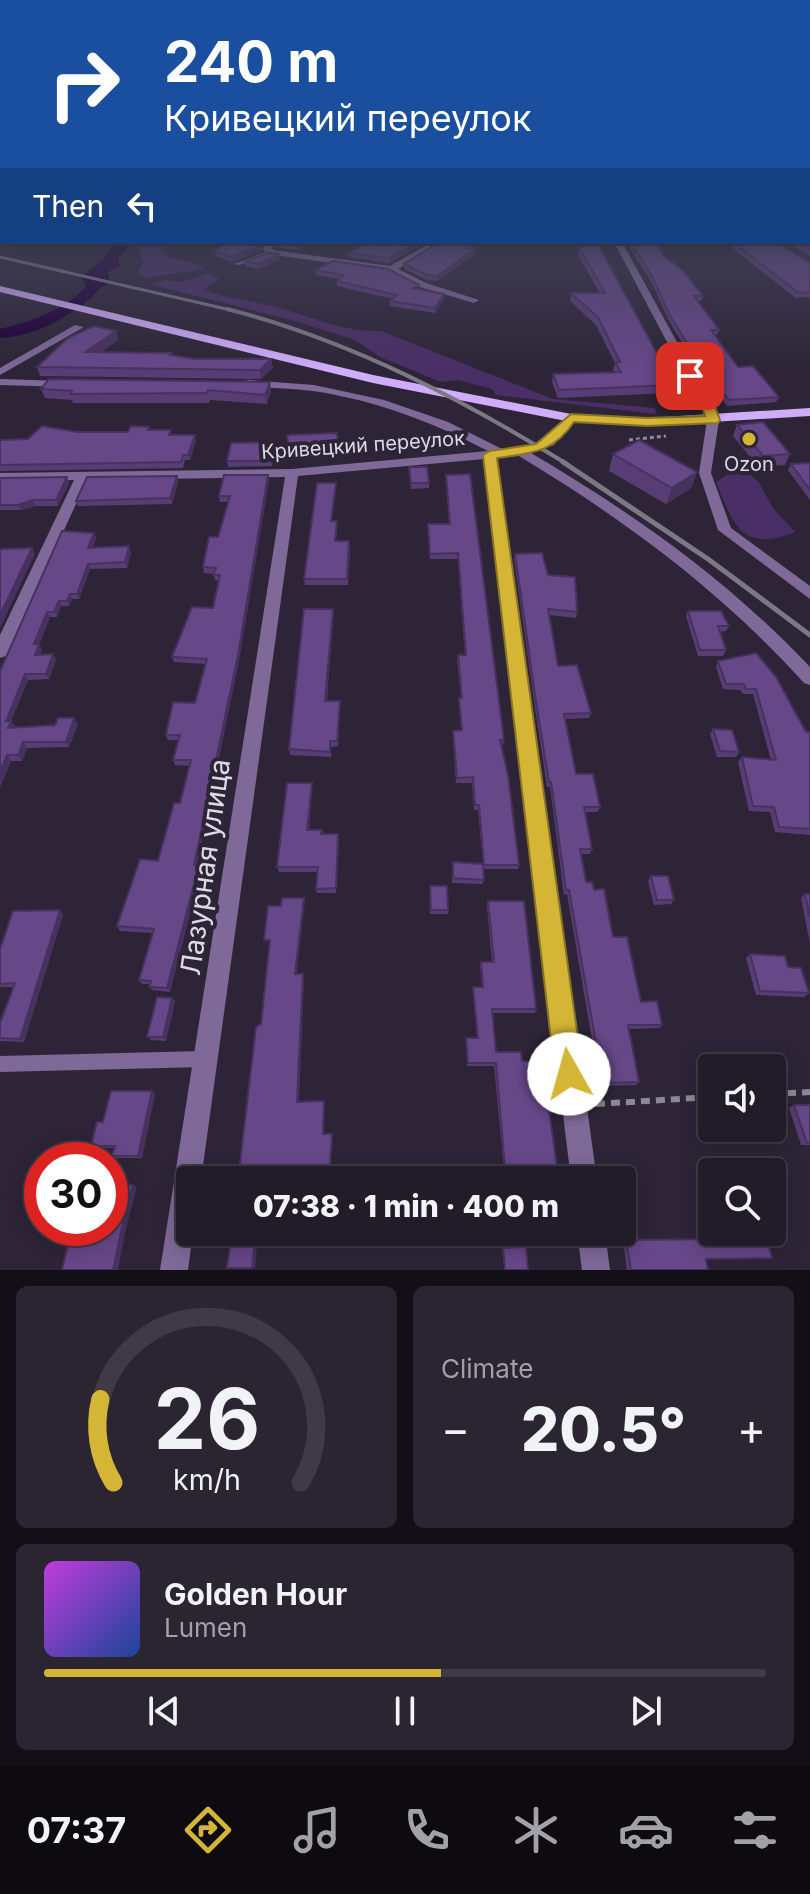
<!DOCTYPE html>
<html lang="en">
<head>
<meta charset="utf-8">
<style>
	:root { --surface:#221c29; --page:#2a2531; --text:#f1f3f6; --muted:#a2a1a8; --line:#3f3a46; --accent:#d5b535 }
	body { margin:0; font-family:Inter,sans-serif; background:var(--page); color:var(--text); height:100vh; display:flex; flex-direction:column; font-size:30px; white-space:nowrap }
	* { box-sizing:border-box; margin:0 }
	p { font-size:26px; color:var(--muted) }
	.icon { flex:none; width:44px; height:44px; fill:none; stroke:currentColor; stroke-width:2; stroke-linecap:round; stroke-linejoin:round }
	.map { position:relative; height:1270px; overflow:hidden }
	.drawer { display:flex; flex-direction:column; gap:16px; padding:16px; background:#130f17; flex:1 }
	.drawer>* { flex:none }
	.hud { position:absolute; left:0px; top:0px; width:810px; height:244px; box-shadow:0 4px 20px #0003,0 0 0 2px var(--line); background:#1a4fa0; color:#fff; overflow:hidden }
	.buttons { position:absolute; left:698px; top:1054px; display:grid; gap:16px }
	.buttons a { display:grid; place-items:center; width:88px; height:88px; border-radius:8px; background:var(--surface); box-shadow:0 4px 20px #0003,0 0 0 2px var(--line); font-size:40px }
	.speed { position:absolute; left:24px; top:1142px; display:flex; gap:16px; font-size:40px; font-weight:700; text-align:center }
	.speed>* { display:grid; place-content:center; width:104px; height:104px; border-radius:50%; background:var(--surface); box-shadow:0 4px 20px #0003,0 0 0 2px var(--line); line-height:1 }
	.speed .limit { border:12px solid #d22; background:#fff; color:#111 }
	.pin { position:absolute; display:grid; place-items:center; width:68px; height:68px; color:#fff; margin:-34px; border-radius:16px; box-shadow:0 4px 12px #0006 }
	.me { position:absolute; width:88px; margin:-44px; rotate:353deg; stroke-linejoin:round; filter:drop-shadow(0 0 6px #0008) }
	.turn { display:flex; align-items:center; gap:28px; height:168px; padding:0 32px; font-size:36px }
	.turn .icon { width:104px; height:104px; stroke-width:2.5 }
	.turn b { display:block; font-size:56px; line-height:68px }
	.then { display:flex; align-items:center; height:76px; padding:0 32px; background:#0003; gap:16px; font-size:30px }
	.big { font-size:60px; font-weight:800; line-height:1.1 }
	.drawer .widget { flex:1; display:flex; flex-direction:column; justify-content:center; gap:12px; min-width:0; padding:0 28px; border-radius:12px; background:var(--page) }
	.drawer .dial { align-items:center; gap:0 }
	.dial svg { height:208px; overflow:visible; fill:none; stroke:var(--line); stroke-width:7; stroke-linecap:round; text-anchor:middle }
	.dial text { fill:var(--text); stroke:none }
	.song { display:flex; align-items:center; gap:24px }
	.cover { width:96px; height:96px; border-radius:12px; background:linear-gradient(135deg,hsl(290 70% 55%),hsl(220 70% 35%)) }
	.played { height:8px; border-radius:4px; background:linear-gradient(90deg,var(--accent) 55%,var(--line) 55%) }
	.keys { display:flex; justify-content:space-around; direction:ltr }
	.heat { display:flex; justify-content:space-between; align-items:center; font-size:44px; direction:ltr }
	.drawer .tiles { flex:1; display:grid; gap:16px; grid-template-columns:1fr 1fr }
	.widget:last-child { grid-column:span 2 }
	.trip { position:absolute; left:176px; top:1166px; width:460px; height:80px; border-radius:8px; background:var(--surface); box-shadow:0 4px 20px #0003,0 0 0 2px var(--line); font-weight:800; line-height:80px; text-align:center }
	.tab-bar { display:flex; height:128px; justify-content:space-around; align-items:center; background:#0e0b10; color:var(--muted) }
	.tab-bar .icon { width:56px; height:56px }
	.tab-bar .selected { color:var(--accent) }
	.tab-bar b { font-size:36px; color:var(--text) }
	.map>svg:first-child { display:block }
	.green { fill:#4a2f66 }
	.water { fill:#200039 }
	.lines { fill:none; stroke-linecap:round; stroke-linejoin:round }
	.path-far1 { stroke:#8e8896; stroke-width:3; stroke-dasharray:4 3; stroke-linecap:butt }
	.path { stroke:#8e8896; stroke-width:6; stroke-dasharray:9 6; stroke-linecap:butt }
	.service { fill:#7e6998; fill-rule:evenodd }
	.minor { fill:#7e6998; fill-rule:evenodd }
	.primary { fill:#d0adfb; fill-rule:evenodd }
	.rail-far2 { stroke:#7e7786; stroke-width:3 }
	.rail-far1 { stroke:#7e7786; stroke-width:4 }
	.rail { stroke:#7e7786; stroke-width:5 }
	.wall { fill:#583d75 }
	.shaded-wall { fill:#47325f }
	.building { fill:#664788; stroke:#47325f; stroke-width:2 }
	.route { fill:#d5b535; stroke:#8a7622; stroke-width:2 }
	.poi-dot { fill:#d5b535; stroke:#2d2537; stroke-width:3 }
	.labels { text-anchor:middle; dominant-baseline:central; stroke-width:8; stroke-linejoin:round; paint-order:stroke }
	.far-street-label { font-size:20px; fill:#ded9e5; stroke:#2d2537 }
	.far-poi-label { font-size:20px; fill:#ded9e5; stroke:#2d2537 }
	.near-street-label { font-size:28px; fill:#ded9e5; stroke:#2d2537 }
</style>
</head>
<body>
<div class="map">
<svg width="810" height="1270" viewBox="0 0 810 1270">
	<rect width="100%" height="100%" fill="#2d2537"/>
	<path class="green" d="M143,242H167L161,250C171,263 191,259 204,269L145,278L138,273L144,262L138,252Z
		M208,274L219,278L204,290C230,300 257,301 284,309C317,319 345,332 381,331L553,399L655,408L656,414L496,395L492,389L458,380L441,382L380,357L355,340L292,320L149,284L164,280L181,282Z
		M730,473L749,474L758,481L773,508L795,532C741,553 734,525 716,482Z"/>
	<path class="water" d="M105,242H123L131,245L119,258V266L108,272L110,283C98,287 95,295 86,302C60,322 33,336 0,338V329C31,321 65,311 86,286L81,277L103,259L110,247Z"/>
	<g class="lines">
		<path class="path-far1" d="M629,440L666,436"/>
		<path class="path" d="M772,1094L810,1092
			M596,1104L712,1097"/>
		<path class="service" d="M271,250L274,252L273,253L239,265L234,264Z
			M203,1051L208,1054L211,1059L208,1064L203,1067L0,1072V1056Z"/>
		<path class="minor" d="M267,242H275L272,248L273,250L390,266L432,242H442L398,269L426,283L479,300L474,303L420,287L389,271L268,254L263,249Z
			M614,242H622L695,375L710,393L719,420L711,473L731,528L810,586V599L718,530L699,473L707,420L699,394L685,376Z
			M75,325L84,327L0,375V368Z
			M0,379L65,381L71,384L65,387L0,385Z
			M249,380L314,385L384,400L448,422L504,450L519,448L546,439L567,416H575V420L554,445L531,453C633,513 728,580 810,667V685L804,683C721,591 625,520 519,456L497,458L597,1180H571L484,459L298,476L201,1180H190V1232H193L188,1270H160L285,477L87,480L8,652L6,656L0,658V635L74,480L0,481V473L292,469L488,451C433,422 374,400 313,391C290,388 267,389 245,385V381Z
			M577,1232H605L610,1270H582Z"/>
		<path class="primary" d="M0,286L373,375L571,414L647,418L810,408V416L647,426L571,422L373,383L0,292Z"/>
		<path class="rail-far2" d="M0,257L235,311"/>
		<path class="rail-far1" d="M227,309C349,340 460,398 567,464"/>
		<path class="rail" d="M563,462L708,559L810,635"/>
	</g>
	<path class="wall" d="M810,211V256L786,242H808Z
		M226,242H265L261,251L232,262L216,256L215,251Z
		M275,242H310V244L297,250L276,247Z
		M394,242L389,263L349,257V253L384,246Z
		M440,242H482L473,249L475,254L437,281L427,280L404,269V264Z
		M626,242H655L663,255L703,296L701,301H697L719,330L717,335H715L738,367L779,397L776,402L727,406L700,372L668,319L651,281Z
		M724,242H776L810,263V299L808,297L796,298Z
		M579,247L674,385L671,393L558,398L552,382L553,374L614,372L613,370L615,363L596,325L570,301L571,293H600L578,255Z
		M279,254L280,259L259,269L246,266L245,261Z
		M333,261L419,289L444,294V299L435,313L390,306V301L393,299L337,286V281L339,279L316,275V270Z
		M116,331L118,340L101,352L171,353V356L195,359H271L273,368L261,379L40,376L37,367Z
		M270,382L271,391L267,404L210,400L209,403H73L72,400L45,398L41,389Z
		M737,425L790,454L785,465L758,467L733,436Z
		M150,430L196,440L190,460H185L183,468L0,471V440L28,439L77,432H128Z
		M337,433L338,454L290,457L287,435Z
		M274,442L275,447L272,466L228,467L227,461Z
		M613,454L697,472L691,488L666,504L609,471Z
		M810,463V500L788,470L791,464Z
		M409,473L429,483V488L411,489Z
		M446,475L504,740L503,745H501L519,865L518,869H483V884L452,883L453,862L483,864L478,810H474L472,783H456L453,736V731L461,730L459,703V698H461L457,660L458,655H465L458,559H430L428,524H449Z
		M0,478L69,483L58,506H36L21,510H0Z
		M269,480L239,660L197,865L201,870L170,992L152,990L149,987L150,984H142L139,980L152,933L120,931L117,926L158,861L180,803L190,766L175,765L173,760L178,740H168L166,735L195,703L205,664L174,662L172,657L213,608L219,581L215,580L214,574L204,573L203,567L218,537L228,502H220L219,496Z
		M178,482L172,504L78,506L76,501Z
		M336,483L332,521L337,527L336,541L350,546L348,585H305L304,579Z
		M94,533L96,538L93,548L131,552L127,568L90,569L79,599H72L69,606H61L57,617H50L39,645L42,650L40,654H53L56,660L49,679L28,680L11,721L15,726L14,728L78,724L69,747L27,748L22,761H11L0,787V671Z
		M515,554L548,575L577,612L576,618L549,615L558,666L591,713L589,718L565,719L576,774L600,807L598,812H585L592,849L590,854H581L586,882L594,890L641,1002L662,1025L659,1028L629,1029L639,1082L636,1085L600,1086L567,894L564,895L550,787H547L535,708L514,559Z
		M333,609L327,701L340,707L338,746L331,747V757L290,755L289,749Z
		M688,611L729,626L726,631L719,632L726,650L723,656H698L686,616Z
		M756,653L806,732H810V835L775,832L770,812L749,811L738,762L742,757L771,760L753,694H743L740,690L723,689L716,667L718,661Z
		M713,729L739,752L736,757H717L710,734Z
		M312,783V788L309,830H322L323,834L339,839L336,893H317L316,889L317,872H279L277,867Z
		M651,876L674,900L671,904L654,905L648,881Z
		M430,886L448,910V914H430Z
		M805,894H810V944L801,898Z
		M488,901L536,1009L535,1013H492L496,1052L522,1061L558,1076L556,1078L544,1079L559,1180H505L494,1066H467L466,1038H477L473,991V987H482L480,966L481,962H492L487,906Z
		M60,910L63,915L24,1042L0,1041V1023L13,987H0V949Z
		M750,954L788,967L809,993L804,997L756,995L746,958Z
		M172,998L175,1001L166,1041L151,1040L147,1037Z
		M152,1091L155,1094L142,1158H116L112,1156L114,1148H95L91,1146L103,1122Z
		M794,1105H810V1145H801L789,1108Z
		M719,1232H765L706,1260L708,1270H627L623,1241L720,1239Z"/>
	<path class="shaded-wall" d="M262,242H265L261,251L232,262L231,257Z
		M304,242H310V244L297,250L296,246Z
		M418,242H426L389,263V258Z
		M476,242H482L467,252V248Z
		M475,249V254L437,281V276Z
		M279,254L280,259L259,269L258,264Z
		M444,294V299L435,313V308Z
		M116,331L118,340L88,361L85,352Z
		M271,359L273,368L261,379L260,370Z
		M270,382L271,391L267,404L265,395Z
		M195,435L196,440L190,460L188,455Z
		M274,442L275,447L272,466L271,461Z
		M697,472L691,488L666,504L672,488Z
		M268,475L269,480L239,660L196,870L194,865Z
		M177,476L178,482L172,504L170,498Z
		M67,477L69,483L58,506L56,500Z
		M33,500L36,506L21,510L18,505Z
		M94,533L96,538L91,554L88,548Z
		M129,546L131,552L127,568L125,562Z
		M32,548L35,554L0,628V615Z
		M88,564L90,569L79,599L77,594Z
		M70,594L72,599L69,606L67,601Z
		M59,601L61,606L57,617L54,612Z
		M333,609L334,614L326,707L325,701Z
		M47,612L50,617L39,645L42,650L38,660L35,655L34,644Z
		M53,654L56,660L49,679L46,674Z
		M25,674L28,680L11,721L15,726L11,734L8,728L6,721Z
		M74,718L78,724L69,747L66,742Z
		M23,742L27,748L22,761L18,755Z
		M7,755L11,761L0,787V772Z
		M312,783V788L308,835L307,830Z
		M199,865L201,870L170,992L167,988Z
		M304,898L305,902L296,978L295,974Z
		M60,910L63,915L24,1042L20,1039Z
		M303,974L304,978L299,1105L297,1102Z
		M172,998L175,1001L166,1041L163,1037Z
		M152,1091L155,1094L142,1158L138,1156Z
		M133,1185L137,1187L125,1233L118,1270H113L121,1232Z
		M256,1232H258L255,1268H252Z"/>
	<path class="building" d="M808,211H810V249L797,242H808Z
		M226,242H262L260,246L231,257L215,251Z
		M275,242H304L296,246Z
		M368,242L384,246L394,242H418L389,258L349,253Z
		M440,242H476L467,248L475,249L437,276L427,275L404,264Z
		M630,242H655L663,255L684,272L703,296H694L719,330H711L738,367L753,366L779,397L729,400L702,367L669,314L652,276Z
		M732,242H776L810,263V292L799,293Z
		M599,246L674,385L559,390L553,374L621,372L615,362H620L598,317L571,293H605L579,247Z
		M269,253L279,254L258,264L245,261Z
		M333,261L388,269L419,285L413,288L444,294L435,308L390,301L397,295L337,281L344,275L316,270Z
		M94,326L116,331L85,352L171,353L170,355L195,359H271L260,370L37,367L68,338Z
		M49,379L270,382L265,395L208,390L207,393L70,394L72,391L41,389Z
		M763,422L790,454L763,456L737,425Z
		M42,426L77,432H128L131,426L149,427L148,430H171L169,435H195L188,455H183L181,462L0,465V440L28,439Z
		M337,433L338,448L289,451L287,435Z
		M639,440L697,472L672,488L613,454Z
		M274,442L271,461H227L231,443Z
		M810,463V490L791,464Z
		M409,467H427L429,483H411Z
		M470,474L504,740H500L508,775L519,865H484L479,805H475L473,777L457,778L453,731L462,730L459,698H462L458,655H466L458,553L430,554L428,524H450L446,475Z
		M224,475H268L238,655L194,865H199L167,988L149,987L151,981L139,980L154,929L117,926L140,859L158,861L174,803H180L191,760H173L180,735H166L173,702L195,703L207,659L172,657L192,607L213,608L220,575H213L216,568L203,567L209,537H218L230,496H219Z
		M177,476L170,498L76,501L87,477Z
		M67,477L56,500H33L18,505H0V478Z
		M317,483H336L331,521H337L335,541H349L347,579H304Z
		M62,531L94,533L88,548L129,546L125,562L88,564L77,594H70L67,601H59L54,612H47L34,644H39L35,655L53,654L46,674H25L6,721H11L8,728L55,725L58,718H74L66,742H23L18,755H7L0,772V671Z
		M32,548L0,615V549Z
		M542,553L548,575L575,577L577,612L548,609L558,666L577,665L591,713L564,714L576,774H593L600,807H584L592,849H580L586,882H592L594,890L604,889L613,937H627L641,1002L657,1001L662,1025H628L639,1082L603,1083L569,890H566L551,782H549L536,702L515,554Z
		M304,609H333L325,701H340L337,741H330V752L289,749Z
		M688,611H721L729,626H718L726,650H700Z
		M756,653L776,677L806,732H810V829L779,827L774,807L753,806L742,757L776,760L756,689H746L744,684H726L718,661Z
		M713,729L732,730L739,752L720,751Z
		M287,783H312L307,830H322L321,834H338L336,888L316,889L318,867H277Z
		M453,862L483,864L484,880L453,878Z
		M651,876H668L674,900H657Z
		M430,886H447L448,910H431Z
		M805,894H810V917Z
		M282,898H304L295,974H303L297,1102L324,1101L323,1134H332L330,1165L337,1180H238L256,1027L261,1024L270,940H264L268,906H281Z
		M488,901H524L536,1009H492L496,1052H521L522,1061H556L558,1076H544L559,1180H506L496,1063H468L466,1038H478L473,987H483L481,962H494Z
		M60,910L20,1039L0,1038V1023L15,983L0,984V949L13,911Z
		M750,954L785,956L788,967L801,968L809,993L760,991Z
		M157,997L172,998L163,1037H147Z
		M111,1091H152L138,1156H112L115,1146H91L97,1122H103Z
		M794,1105H810V1143H807Z
		M110,1182L133,1185L121,1232L113,1270H62L71,1232H86L88,1228H110Z
		M232,1232H256L252,1268H227Z
		M511,1232H535L536,1243L512,1244Z
		M723,1232H765L772,1258L706,1259L708,1270H631L626,1240L725,1239Z
		M526,1247L528,1270H505L503,1248Z"/>
	<linearGradient id="sky" x2="0" y2="1"><stop stop-color="#19141e"/><stop offset="0.52" stop-color="#46465e"/><stop offset="1" stop-color="#46465e" stop-opacity="0"/></linearGradient>
	<rect width="810" height="371" fill="url(#sky)"/>
	<path class="route" d="M686,373H695L710,393L720,420L718,423L647,426L574,422C553,453 532,453 497,458L583,1074L579,1084L569,1088L559,1084L555,1074L483,455L490,451L536,444L571,414L647,418L705,416L698,394L684,376Z"/>
	<circle class="poi-dot" cx="749" cy="439" r="8"/>
	<g class="labels">
		<g class="far-street-label">
			<text transform="translate(363 445) rotate(-4)">Кривецкий переулок</text>
		</g>
		<g class="far-poi-label">
			<text x="749" y="464">Ozon</text>
		</g>
		<g class="near-street-label">
			<text transform="translate(205 867) rotate(-82)">Лазурная улица</text>
		</g>
	</g>
</svg>
<div class="buttons">
<a><svg class="icon" aria-label="sound" viewBox="0 0 24 24"><path d="M4 9h4l5-4v14l-5-4H4zM17 9q2 3 0 6"/></svg></a>
<a><svg class="icon" aria-label="search" viewBox="0 0 24 24"><circle cx="10" cy="10" r="6"/><path d="M15 15l6 6"/></svg></a>
</div>
<div class="speed"><div class="limit">30</div></div>
<div class="pin" style="left:690px;top:376px;background:#d93025"><svg class="icon" aria-label="arrive" viewBox="0 0 24 24"><path d="M6 21V4h12l-3 4 3 4H6"/></svg></div>
<svg class="me" style="left:569px;top:1074px" viewBox="-20 -20 40 40"><circle r="19" fill="#fff"/><path d="M0-13L10 11 0 6-10 11z" fill="#d5b535"/></svg>
<div class="trip">07:38 · 1 min · 400 m</div>
<div class="hud">
<div class="turn"><svg class="icon" aria-label="right" viewBox="0 0 24 24"><path d="M7 20v-9h11M14 6l5 5-5 5"/></svg><div><b>240 m</b>Кривецкий переулок</div></div>
<div class="then">Then<svg class="icon" aria-label="left" viewBox="0 0 24 24"><path d="M17 20v-9H6M10 6l-5 5 5 5"/></svg></div>
</div>
</div>
<section class="drawer">
<div class="tiles">
<div class="widget dial"><svg viewBox="0 0 100 80">
<path d="M14 69A42 42 0 1 1 86 69"/>
<path d="M14 69A42 42 0 0 1 9 37" stroke="#d5b535"/>
<text x="50" y="56" font-size="32" font-weight="700">26</text>
<text x="50" y="72" font-size="11">km/h</text>
</svg></div>
<div class="widget"><p>Climate</p>
<div class="heat"><a>−</a><b class="big">20.5°</b><a>+</a></div>
</div>
<div class="widget">
<div class="song"><i class="cover"></i><div><b>Golden Hour</b><p>Lumen</p></div></div>
<div class="played"></div>
<div class="keys"><svg class="icon" aria-label="previous" viewBox="0 0 24 24"><path d="M18 5L8 12l10 7zM5 5v14"/></svg><svg class="icon" aria-label="pause" viewBox="0 0 24 24"><path d="M8 5v14M16 5v14"/></svg><svg class="icon" aria-label="next" viewBox="0 0 24 24"><path d="M6 5l10 7-10 7zM19 5v14"/></svg></div>
</div>
</div>
</section>
<nav class="tab-bar">
<b>07:37</b>
<svg class="icon selected" aria-label="directions" viewBox="0 0 24 24"><path d="M12 3l9 9-9 9-9-9zM9 14v-3h6M13 9l2 2-2 2"/></svg>
<svg class="icon" aria-label="music" viewBox="0 0 24 24"><path d="M9 18V5l10-2v13"/><circle cx="6" cy="18" r="3"/><circle cx="16" cy="16" r="3"/></svg>
<svg class="icon" aria-label="phone" viewBox="0 0 24 24"><path d="M5 4h4l2 5-3 2q2 4 5 5l2-3 5 2v4C11 20 4 13 5 4z"/></svg>
<svg class="icon" aria-label="climate" viewBox="0 0 24 24"><path d="M12 3v18M4 7l16 10M4 17L20 7"/></svg>
<svg class="icon" aria-label="car" viewBox="0 0 24 24"><path d="M5 17H2v-5l4-1 3-4h7l3 4 3 1v5h-3M9 17h6M6 11h13"/><circle cx="7" cy="17" r="2"/><circle cx="17" cy="17" r="2"/></svg>
<svg class="icon" aria-label="filters" viewBox="0 0 24 24"><path d="M4 7h16M4 17h16"/><circle cx="9" cy="7" r="2"/><circle cx="15" cy="17" r="2"/></svg>
</nav>
</body>
</html>
